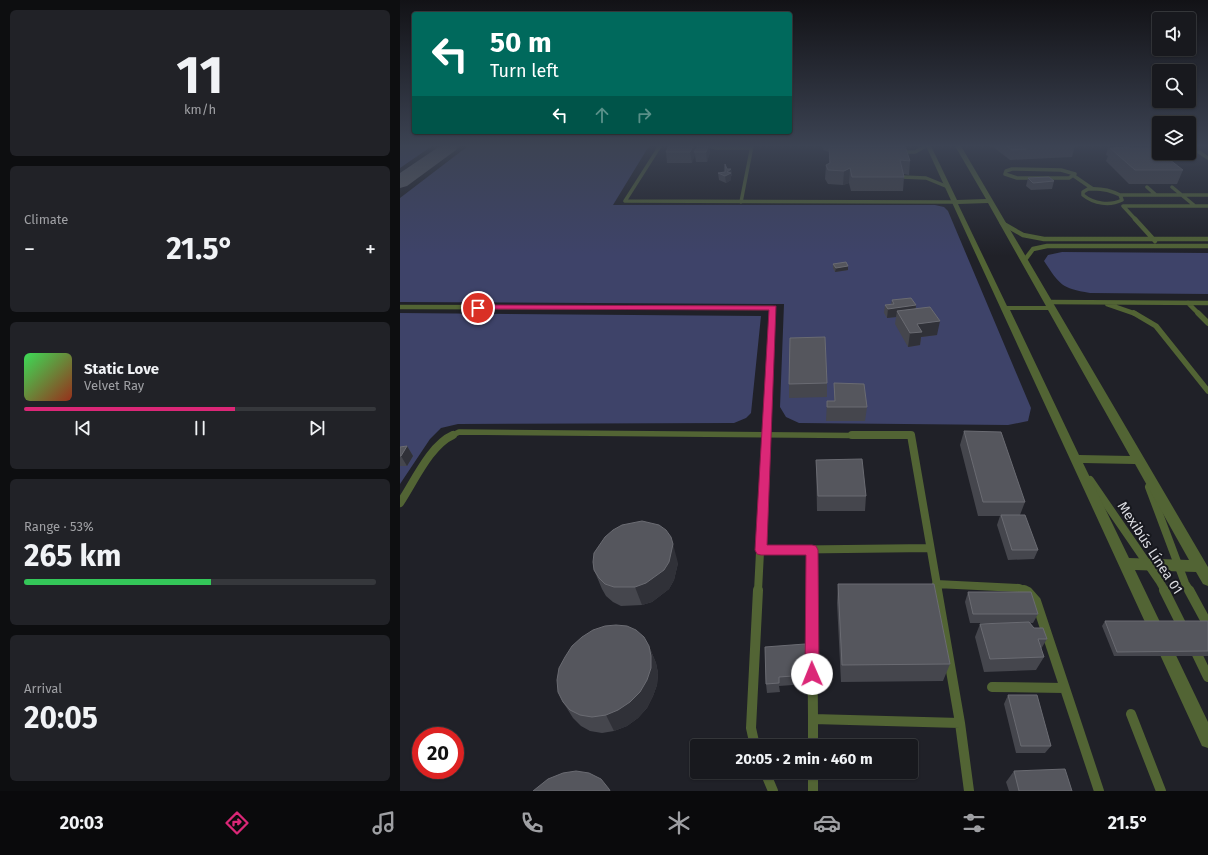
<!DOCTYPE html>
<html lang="en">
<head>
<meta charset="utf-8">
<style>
	:root { --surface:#18191e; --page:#212227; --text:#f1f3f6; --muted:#9fa0a4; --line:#36383c; --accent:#db2777 }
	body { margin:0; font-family:"Fira Sans",sans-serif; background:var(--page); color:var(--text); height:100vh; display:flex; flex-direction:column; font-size:15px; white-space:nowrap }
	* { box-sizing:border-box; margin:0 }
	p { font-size:13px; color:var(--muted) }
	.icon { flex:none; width:22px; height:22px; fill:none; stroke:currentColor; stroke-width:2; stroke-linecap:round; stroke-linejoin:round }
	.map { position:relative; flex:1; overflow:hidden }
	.side { display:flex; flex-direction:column; gap:10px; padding:10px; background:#0d0e10; width:400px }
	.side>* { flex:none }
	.hud { position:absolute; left:12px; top:12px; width:380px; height:122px; border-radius:4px; box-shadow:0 1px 3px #0004,0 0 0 1px var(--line); background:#00695c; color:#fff; overflow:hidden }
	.fabs { position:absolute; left:752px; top:12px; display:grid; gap:8px }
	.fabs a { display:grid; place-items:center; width:44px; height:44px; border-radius:4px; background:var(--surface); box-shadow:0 1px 3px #0004,0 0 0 1px var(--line); font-size:20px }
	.speed { position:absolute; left:12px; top:727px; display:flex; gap:8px; font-size:20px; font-weight:700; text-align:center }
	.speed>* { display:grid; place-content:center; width:52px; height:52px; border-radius:50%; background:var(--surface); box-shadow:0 1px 3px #0004,0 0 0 1px var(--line); line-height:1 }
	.speed .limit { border:6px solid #d22; background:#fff; color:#111 }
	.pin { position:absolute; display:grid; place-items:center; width:34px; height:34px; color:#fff; margin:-17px; border:2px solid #fff; border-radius:50%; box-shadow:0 1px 4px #0007 }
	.me { position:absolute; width:44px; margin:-22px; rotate:359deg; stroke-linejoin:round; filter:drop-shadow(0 0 3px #0008) }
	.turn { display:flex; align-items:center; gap:14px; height:84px; padding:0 12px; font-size:18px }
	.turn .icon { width:52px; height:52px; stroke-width:2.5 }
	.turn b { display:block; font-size:28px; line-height:34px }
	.lanes { display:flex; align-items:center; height:38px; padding:0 12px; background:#0003; justify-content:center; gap:20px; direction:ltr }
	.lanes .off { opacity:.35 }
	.big { font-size:30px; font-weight:700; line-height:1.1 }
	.side .tile { flex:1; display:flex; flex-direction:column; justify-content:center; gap:6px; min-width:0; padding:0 14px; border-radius:6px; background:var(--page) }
	.side .dial { align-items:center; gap:0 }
	.dial b { font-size:52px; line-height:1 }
	.song { display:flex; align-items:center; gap:12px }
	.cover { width:48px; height:48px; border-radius:6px; background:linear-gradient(135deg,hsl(130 70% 55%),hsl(10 70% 35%)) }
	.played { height:4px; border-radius:2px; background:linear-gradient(90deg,var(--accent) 60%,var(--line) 60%) }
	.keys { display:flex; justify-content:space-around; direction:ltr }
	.heat { display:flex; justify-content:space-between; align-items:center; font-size:22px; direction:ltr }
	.charge { height:6px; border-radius:3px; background:linear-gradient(90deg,#34c759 53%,var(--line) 0) }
	.trip { position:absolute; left:290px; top:739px; width:228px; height:40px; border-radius:4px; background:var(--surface); box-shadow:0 1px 3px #0004,0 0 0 1px var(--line); font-weight:700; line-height:40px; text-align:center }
	.tabs { display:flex; height:64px; justify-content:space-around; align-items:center; background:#0a0a0c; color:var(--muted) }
	.tabs .icon { width:28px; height:28px }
	.tabs .selected { color:var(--accent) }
	.tabs b { font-size:18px; color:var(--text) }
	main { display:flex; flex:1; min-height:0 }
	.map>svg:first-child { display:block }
	.green { fill:#3e4369 }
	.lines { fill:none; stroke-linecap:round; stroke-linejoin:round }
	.taxiway { fill:#5e6066; fill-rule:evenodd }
	.service-far4 { stroke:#526434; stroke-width:3.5 }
	.service-far3 { stroke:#526434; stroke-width:4.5 }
	.service-far2 { stroke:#526434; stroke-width:5.5 }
	.service-far1 { stroke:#526434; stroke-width:8 }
	.service { stroke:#526434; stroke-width:10 }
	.tertiary { fill:#526434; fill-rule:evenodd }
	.wall { fill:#45464d; fill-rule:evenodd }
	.shaded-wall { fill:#303138 }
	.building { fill:#55565d; stroke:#6a6b72 }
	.route { fill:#db2777; stroke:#8e194d }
	.labels { text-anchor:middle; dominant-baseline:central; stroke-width:4; stroke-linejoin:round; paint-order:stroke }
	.near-street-label { font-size:14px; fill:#dbdce1; stroke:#17181e }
</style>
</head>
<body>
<main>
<section class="side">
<div class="tile dial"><b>11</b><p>km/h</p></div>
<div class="tile"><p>Climate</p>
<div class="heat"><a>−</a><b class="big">21.5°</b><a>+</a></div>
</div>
<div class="tile">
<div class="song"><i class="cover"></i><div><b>Static Love</b><p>Velvet Ray</p></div></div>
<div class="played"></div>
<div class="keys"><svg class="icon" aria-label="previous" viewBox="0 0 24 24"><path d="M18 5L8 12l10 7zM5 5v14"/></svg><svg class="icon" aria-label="pause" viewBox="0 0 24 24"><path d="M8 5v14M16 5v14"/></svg><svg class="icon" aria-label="next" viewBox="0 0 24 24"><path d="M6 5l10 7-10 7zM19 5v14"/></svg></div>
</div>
<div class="tile"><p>Range · 53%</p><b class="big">265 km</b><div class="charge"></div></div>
<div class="tile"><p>Arrival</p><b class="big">20:05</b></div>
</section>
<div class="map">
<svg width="808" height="791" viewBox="0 0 808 791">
	<rect width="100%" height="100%" fill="#202128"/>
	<path class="green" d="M0,146H32L0,168Z
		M68,146H249L213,205H535L544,207L548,211L631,408L628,421L608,425L399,423L386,417L380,407L384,304L0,302V198Z
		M662,252L808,253V294L690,293C661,288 660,285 644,261L648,255Z
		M0,313L361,316L351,413L346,418L334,423L58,424L41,428L30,439L0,484Z"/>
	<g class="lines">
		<path class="taxiway" d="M40,146H58L56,150L7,186L0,188V173Z"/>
		<path class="service-far4" d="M260,146L225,201L555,202
			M309,146L316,148H352
			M500,152H515L526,146
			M799,152L808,158
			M612,169L661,170L675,174L669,178H617L605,174L606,171Z
			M674,176L693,189
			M502,177L526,178L548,187
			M747,187L756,195
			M772,187L795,206
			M688,189C699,188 710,190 720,195L722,200C710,206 694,204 683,195V192Z
			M720,195H808
			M341,202L352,146
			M736,220L723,206H808"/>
		<path class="service-far3" d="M735,219L755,241
			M602,223L623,235L644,239H808
			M624,261L633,249L647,246H808
			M649,302L808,303
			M788,303L799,314
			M707,304L736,314
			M0,307L373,308V314"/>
		<path class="service-far2" d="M734,313L756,326L808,391
			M798,313L808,323
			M51,436L59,432L511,436
			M366,436L373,313"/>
		<path class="service-far1" d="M452,435H511L538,591
			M690,480L760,582L765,591
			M749,487L785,583L790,591
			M0,503C14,482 30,445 53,435
			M361,550L530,548
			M412,550V591
			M536,584L619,588L627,591
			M358,591L366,435"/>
		<path class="service" d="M412,590L413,719
			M537,590L560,723L569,791
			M624,590L628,592L636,601L699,791
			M764,590L783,628
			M789,590L808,625
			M794,648L808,677
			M592,687L664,688
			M731,714L761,791
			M355,746L351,728L358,590
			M413,746V719L560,723
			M365,772L373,791
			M413,772V791"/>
		<path class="tertiary" d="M526,146H531L557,200L586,199L555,146H561L808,567V586L803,584L796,572L735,570L808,722V748L802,746ZM588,203L646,306H607L558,204ZM610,310H648L730,456L679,455ZM683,463L735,464L789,560L729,558Z"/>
	</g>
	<path class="wall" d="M269,146H310V152L307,162H296L295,154L292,163H267L266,152ZM295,146H298L295,150Z
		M424,146H505L510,161L509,175L504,174V177L503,191H451L449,183L443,185L428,184L425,179L426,165L429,163V152L423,150Z
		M592,146H675L672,157L610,160Z
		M728,147L783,170L777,184H729L706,161L708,156L706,155L708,148Z
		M327,169H331L332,176H331V180L326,183L319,180L318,173L325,172Z
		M628,178L654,181L652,189L631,190L626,186Z
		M433,264L448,266V270L435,272L433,268Z
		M492,300L516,305V309L537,335L521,337L520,345L508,347L495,324L496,317L487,318L484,313L485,305L491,304Z
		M427,383V397L389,398V384Z
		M434,383L467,407L465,421H426L427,401H434Z
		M564,431L625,502L620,515L638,550L634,559L608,560L597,525L600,516H578L560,445Z
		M7,446L13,456L7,466H0V447Z
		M416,460L466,496L465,511H417Z
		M278,563L274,580L269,589L252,602L242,605L221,606L213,602L206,596L202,589L194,570Z
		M438,584L550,664L543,681L441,682L437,603Z
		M568,592L638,614L633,623H630L634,628L647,639L641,649L644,657L636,670L584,672L575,637L580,624L616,623H570L565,602Z
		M705,621H808V656H714L702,626Z
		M249,646L256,663L258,673L257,685L253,696L247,708L238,718L227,726L214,731L202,733L190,731L181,726L173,718L163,702Z
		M365,647L407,675V684L379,686L380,692L367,693L366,684Z
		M608,695L651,746L645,753H616L604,704Z
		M614,771L672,791H609L606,782Z"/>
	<path class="shaded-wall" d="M293,146H295L296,151L294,152L295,154L292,163L290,152Z
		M308,146H310V152L307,162L306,152Z
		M450,168L449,183L443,185L444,171Z
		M331,169L332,176H331V180L326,183L325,176L327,172Z
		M448,266V270L435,272L436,268Z
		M516,305L515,314L497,311L496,317L487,318L488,309Z
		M540,321L537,335L521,337L520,345L508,347L510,333L517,324Z
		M7,446L13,456L7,466L1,456Z
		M273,544L278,563L274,580L269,589L252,602L242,605L235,587Z
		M249,646L256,663L258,673L257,685L253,696L247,708L238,718L227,726L214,731L206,715Z"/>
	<path class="building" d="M269,146H293L290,152H266Z
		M298,146H308L306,152H294Z
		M429,146H505L510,161L500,160L504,177H452L450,168L444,171L428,170L426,165L430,163Z
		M606,146H621L626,149L612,150Z
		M728,147L730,148H714Z
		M710,148H755L759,151V153H761L783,170H735Z
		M325,164L327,169H331L327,172L331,173L325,176L318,173L325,172Z
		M649,177L654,181L633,183L628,178Z
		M446,262L448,266L436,268L433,264Z
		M511,298L516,305L488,309L485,305L494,304L492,300Z
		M530,307L540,321L517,324L522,332L510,333L497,311Z
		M425,337L427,383L389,384L390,338Z
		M434,383L464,384L467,407H427V401H435Z
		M564,431L601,432L625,502H583Z
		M7,446L1,456H0V447Z
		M462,459L466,496H418L416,460Z
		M601,515H625L638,550H612Z
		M242,521L259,525L266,530L271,537L273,544L269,562L264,570L246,583L235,587H214L205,584L199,578L194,570L193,562L194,553L205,537L213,530L222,525Z
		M438,584H534L550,664L442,665Z
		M568,592H631L638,614H573Z
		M705,621H808V651L717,652Z
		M629,622L634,628H643L647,639H638L644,657L590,659L580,624Z
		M216,625L227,626L236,630L244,637L249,646L251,656V668L247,680L240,692L230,702L218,710L206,715L192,717L180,715L170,710L163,702L158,692L157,680L159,668L165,657L172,646L182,637L193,630L205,626Z
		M405,644L407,675L379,677V683L366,684L365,647Z
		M608,695H637L651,746H621Z
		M665,769L672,791H619L614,771Z
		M176,771L189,773L201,779L209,789L210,791H133L148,779L163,773Z"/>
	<linearGradient id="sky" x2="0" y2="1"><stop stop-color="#121216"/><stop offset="0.57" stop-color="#3c4353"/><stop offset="1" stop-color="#3c4353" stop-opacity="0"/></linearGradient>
	<rect width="808" height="256" fill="url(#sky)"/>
	<path class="route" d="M78,305L376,306L367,545H412L416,546L418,550L419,674L417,679L412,681L407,679L405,674L406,555H361L357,554L355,550L369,310L75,309L74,308Z"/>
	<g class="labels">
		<g class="near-street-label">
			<text transform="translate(750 548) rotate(57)">Mexibús Línea 01</text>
		</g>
	</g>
</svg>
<div class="fabs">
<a><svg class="icon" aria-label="sound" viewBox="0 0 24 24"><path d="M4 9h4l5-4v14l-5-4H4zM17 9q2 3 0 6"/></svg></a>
<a><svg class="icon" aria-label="search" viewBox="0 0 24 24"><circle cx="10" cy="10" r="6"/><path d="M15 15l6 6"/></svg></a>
<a><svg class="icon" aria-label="layers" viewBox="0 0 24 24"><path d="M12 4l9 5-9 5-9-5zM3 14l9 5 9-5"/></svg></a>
</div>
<div class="speed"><div class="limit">20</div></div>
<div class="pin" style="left:78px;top:308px;background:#d93025"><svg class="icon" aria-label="arrive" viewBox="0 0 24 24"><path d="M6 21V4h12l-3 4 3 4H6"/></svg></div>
<svg class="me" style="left:412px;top:674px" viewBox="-20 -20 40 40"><circle r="19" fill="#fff"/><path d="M0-13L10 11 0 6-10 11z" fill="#db2777"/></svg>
<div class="trip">20:05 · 2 min · 460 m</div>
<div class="hud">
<div class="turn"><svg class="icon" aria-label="left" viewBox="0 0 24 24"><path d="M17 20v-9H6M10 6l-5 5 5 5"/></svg><div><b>50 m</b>Turn left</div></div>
<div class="lanes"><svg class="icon" aria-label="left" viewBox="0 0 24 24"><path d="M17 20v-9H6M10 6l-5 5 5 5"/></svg><svg class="icon off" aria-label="ahead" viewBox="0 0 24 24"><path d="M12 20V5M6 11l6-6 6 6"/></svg><svg class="icon off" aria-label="right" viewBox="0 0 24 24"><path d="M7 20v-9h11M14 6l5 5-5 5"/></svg></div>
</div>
</div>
</main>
<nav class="tabs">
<b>20:03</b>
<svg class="icon selected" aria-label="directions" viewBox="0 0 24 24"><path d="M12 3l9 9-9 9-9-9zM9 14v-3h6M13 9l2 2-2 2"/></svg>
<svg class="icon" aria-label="music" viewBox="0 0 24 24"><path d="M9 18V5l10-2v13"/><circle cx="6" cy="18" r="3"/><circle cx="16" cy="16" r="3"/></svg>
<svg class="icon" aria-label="phone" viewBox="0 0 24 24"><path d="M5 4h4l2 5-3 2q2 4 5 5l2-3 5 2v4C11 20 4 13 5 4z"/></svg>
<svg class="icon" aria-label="climate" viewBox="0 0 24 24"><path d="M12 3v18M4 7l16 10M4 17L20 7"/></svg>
<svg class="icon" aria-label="car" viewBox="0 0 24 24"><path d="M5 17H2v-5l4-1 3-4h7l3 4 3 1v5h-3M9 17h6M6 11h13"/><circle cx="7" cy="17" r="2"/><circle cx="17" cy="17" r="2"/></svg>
<svg class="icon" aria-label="filters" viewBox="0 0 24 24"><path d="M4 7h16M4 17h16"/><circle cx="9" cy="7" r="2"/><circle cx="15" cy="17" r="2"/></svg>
<b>21.5°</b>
</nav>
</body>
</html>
